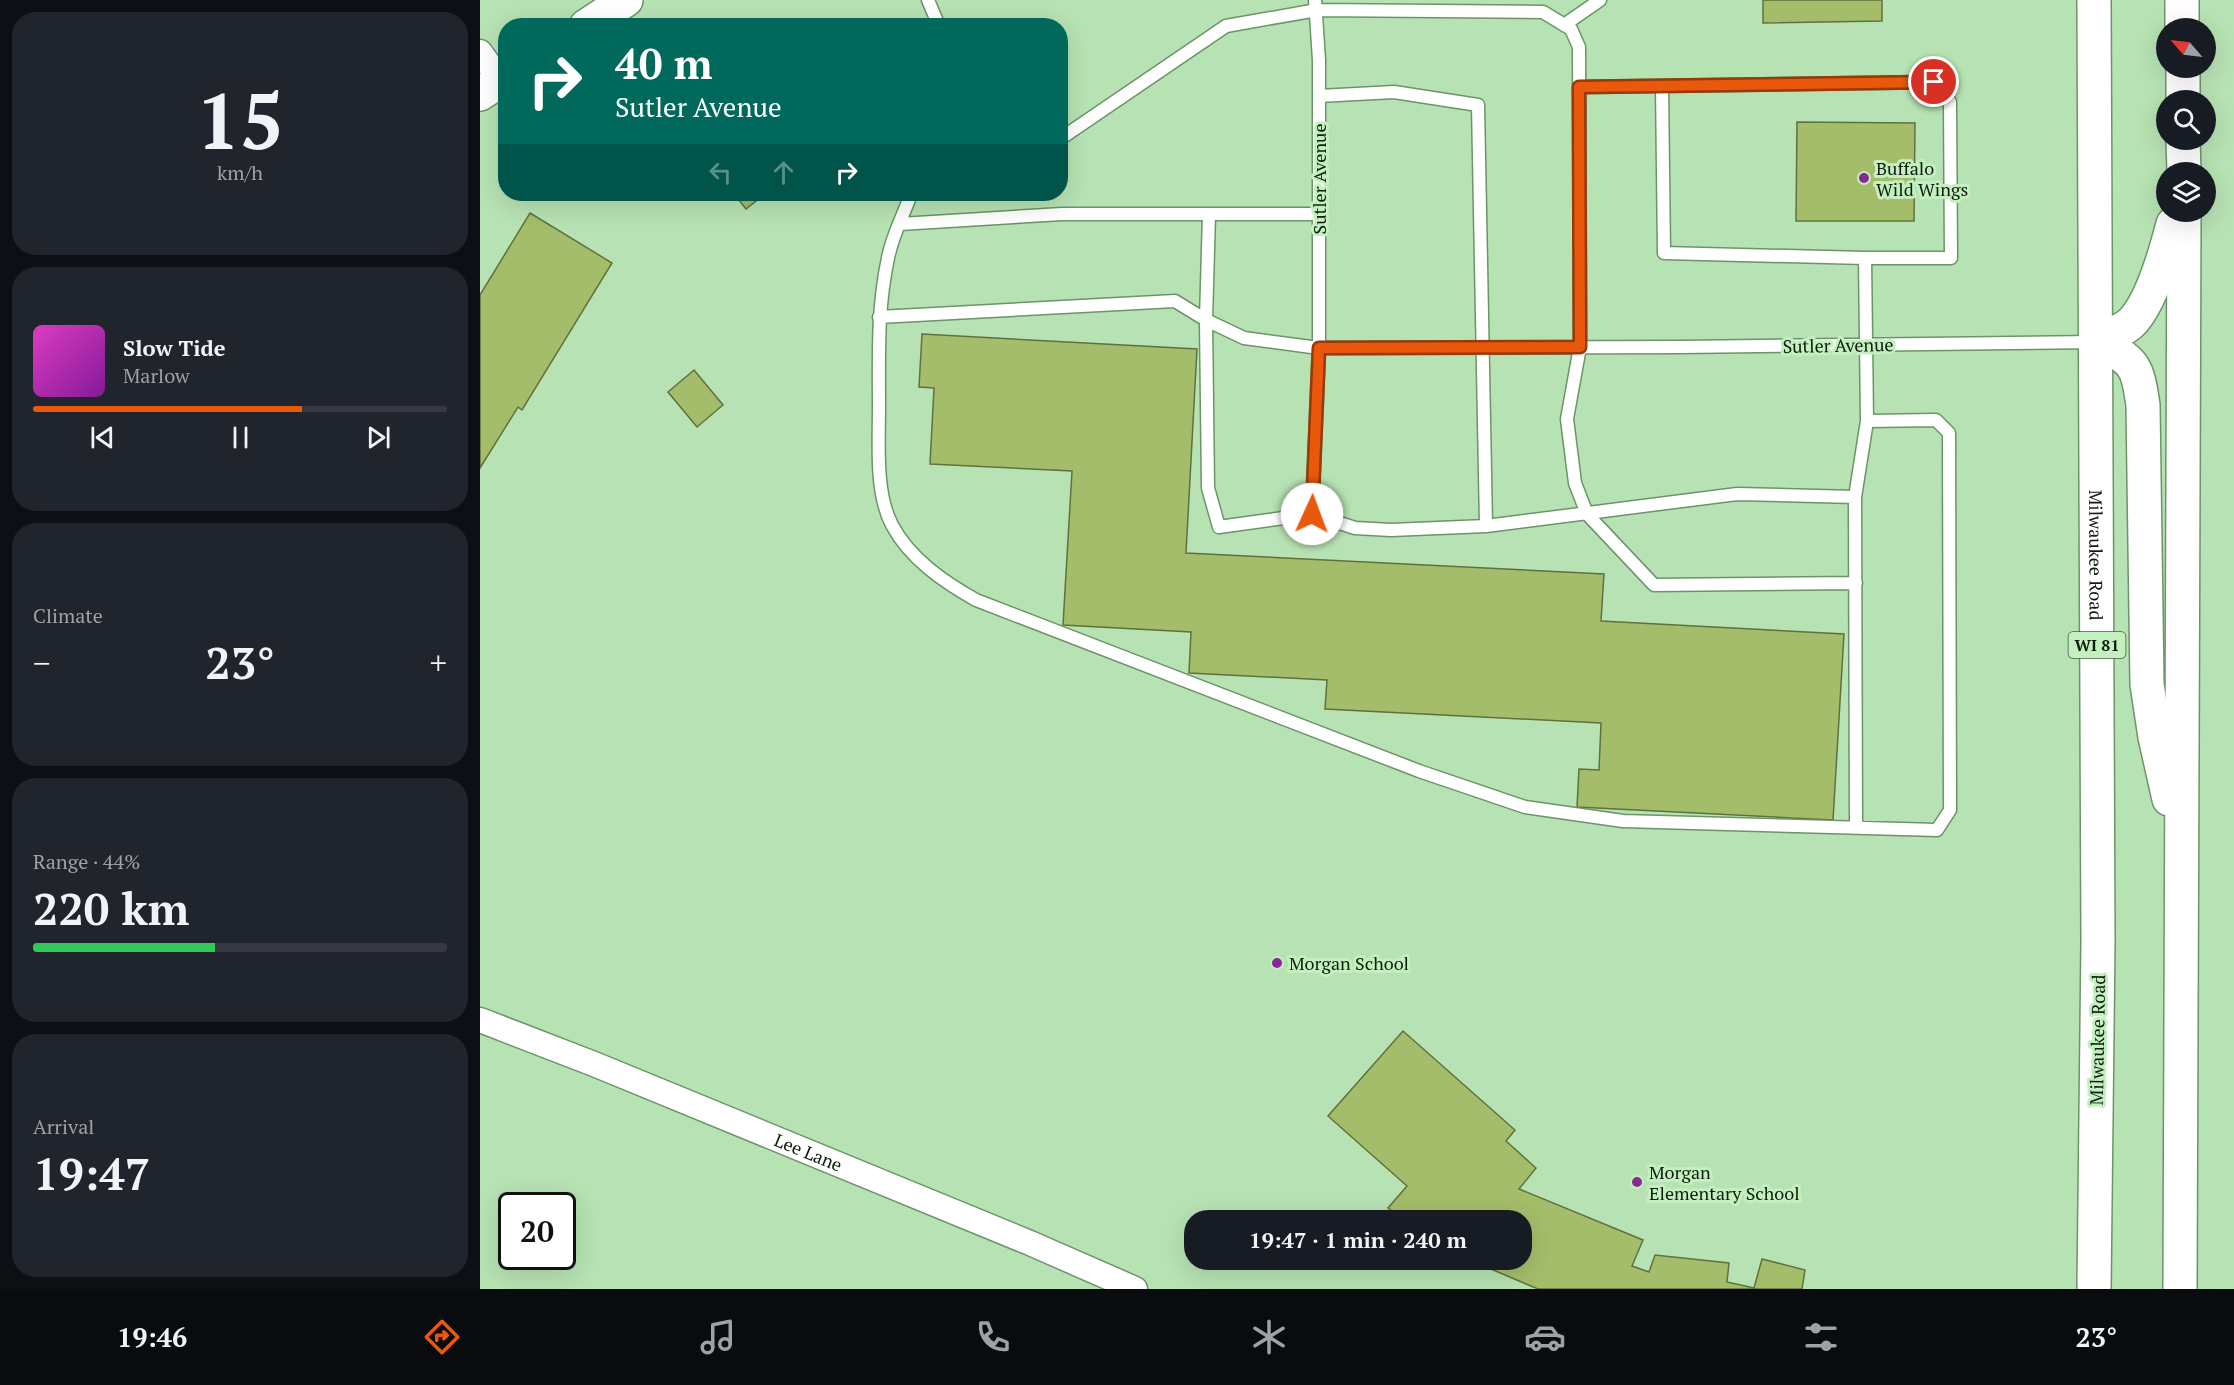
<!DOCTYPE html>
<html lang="en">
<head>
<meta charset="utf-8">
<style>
	:root { --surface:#171b24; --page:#20242c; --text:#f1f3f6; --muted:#9ea1a6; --line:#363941; --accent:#ea580c }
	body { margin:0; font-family:"PT Serif",serif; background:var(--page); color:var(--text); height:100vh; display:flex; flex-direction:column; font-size:22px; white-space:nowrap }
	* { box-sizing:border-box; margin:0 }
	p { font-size:20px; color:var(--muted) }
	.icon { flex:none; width:33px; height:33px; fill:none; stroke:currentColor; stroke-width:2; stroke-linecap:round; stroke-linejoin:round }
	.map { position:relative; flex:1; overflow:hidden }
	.drawer { display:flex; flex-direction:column; gap:12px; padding:12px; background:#0d0f14; width:480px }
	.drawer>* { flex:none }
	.hud { position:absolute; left:18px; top:18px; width:570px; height:183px; border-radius:24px; box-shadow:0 6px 24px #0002; background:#00695c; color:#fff; overflow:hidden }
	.needle { width:39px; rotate:298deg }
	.controls { position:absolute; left:1676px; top:18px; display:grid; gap:12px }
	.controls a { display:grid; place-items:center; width:60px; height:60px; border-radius:50%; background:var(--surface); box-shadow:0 6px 24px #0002; font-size:30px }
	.speed { position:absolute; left:18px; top:1192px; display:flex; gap:12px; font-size:30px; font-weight:700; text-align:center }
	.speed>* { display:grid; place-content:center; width:78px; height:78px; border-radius:50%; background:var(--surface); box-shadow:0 6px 24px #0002; line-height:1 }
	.speed .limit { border:3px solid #111; border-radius:9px; background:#fff; color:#111 }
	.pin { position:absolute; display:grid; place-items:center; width:51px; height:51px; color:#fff; margin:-26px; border:3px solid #fff; border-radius:50%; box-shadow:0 2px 6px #0007 }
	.me { position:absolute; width:66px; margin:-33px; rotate:2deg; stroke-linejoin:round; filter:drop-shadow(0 0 4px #0008) }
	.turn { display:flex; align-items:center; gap:21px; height:126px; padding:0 18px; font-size:27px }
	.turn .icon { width:78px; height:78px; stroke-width:2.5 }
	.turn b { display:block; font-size:42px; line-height:51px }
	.lanes { display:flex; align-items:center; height:57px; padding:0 18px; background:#0003; justify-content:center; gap:30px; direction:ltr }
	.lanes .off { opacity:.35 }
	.big { font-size:45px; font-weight:800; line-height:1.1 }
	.drawer .tile { flex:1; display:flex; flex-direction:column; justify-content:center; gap:9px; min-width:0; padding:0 21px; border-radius:24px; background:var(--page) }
	.drawer .dial { align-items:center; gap:0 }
	.dial b { font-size:78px; line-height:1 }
	.song { display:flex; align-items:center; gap:18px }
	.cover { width:72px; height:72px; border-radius:9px; background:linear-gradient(135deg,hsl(310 70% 55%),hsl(290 70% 35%)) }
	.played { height:6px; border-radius:3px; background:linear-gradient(90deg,var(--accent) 65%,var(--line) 65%) }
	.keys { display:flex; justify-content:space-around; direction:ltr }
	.heat { display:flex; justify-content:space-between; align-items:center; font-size:33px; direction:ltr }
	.charge { height:9px; border-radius:4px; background:linear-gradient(90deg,#34c759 44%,var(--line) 0) }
	.trip { position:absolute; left:704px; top:1210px; width:348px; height:60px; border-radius:24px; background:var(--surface); box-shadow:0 6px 24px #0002; font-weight:800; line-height:60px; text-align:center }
	.tab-bar { display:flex; height:96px; justify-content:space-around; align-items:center; background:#090b0e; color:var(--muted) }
	.tab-bar .icon { width:42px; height:42px }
	.tab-bar .selected { color:var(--accent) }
	.tab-bar b { font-size:27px; color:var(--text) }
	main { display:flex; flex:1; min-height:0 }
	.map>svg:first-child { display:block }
	.building { fill:#a4bd6a; stroke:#61713c; stroke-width:1.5 }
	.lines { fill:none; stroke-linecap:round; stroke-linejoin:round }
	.lane-casing { stroke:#6b9468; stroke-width:15 }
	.street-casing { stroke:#6b9468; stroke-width:27 }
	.secondary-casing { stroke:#6b9468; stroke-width:36 }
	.primary-casing { stroke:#6b9468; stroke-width:36 }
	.lane { stroke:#fff; stroke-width:12 }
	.street { stroke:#fff; stroke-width:24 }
	.secondary { stroke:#fff; stroke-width:33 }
	.primary { stroke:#fff; stroke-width:33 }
	.route-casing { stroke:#983908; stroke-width:15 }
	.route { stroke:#ea580c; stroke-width:10 }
	.poi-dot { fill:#882a95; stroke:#c4f0c0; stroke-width:2 }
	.labels { text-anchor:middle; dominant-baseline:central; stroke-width:6; stroke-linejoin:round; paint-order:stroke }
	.shield { fill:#c4f0c0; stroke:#445c42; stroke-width:1.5 }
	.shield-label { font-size:16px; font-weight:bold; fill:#0d1d0c }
	.poi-label { font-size:18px; fill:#0d1d0c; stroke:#c4f0c0; text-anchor:start }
	.street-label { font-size:18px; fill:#0d1d0c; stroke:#c4f0c0 }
</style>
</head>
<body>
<main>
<section class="drawer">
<div class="tile dial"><b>15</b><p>km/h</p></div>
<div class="tile">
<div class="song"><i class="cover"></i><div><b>Slow Tide</b><p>Marlow</p></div></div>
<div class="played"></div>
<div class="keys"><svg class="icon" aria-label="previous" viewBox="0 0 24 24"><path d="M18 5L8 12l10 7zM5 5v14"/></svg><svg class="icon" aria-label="pause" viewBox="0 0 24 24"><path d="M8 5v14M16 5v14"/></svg><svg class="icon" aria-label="next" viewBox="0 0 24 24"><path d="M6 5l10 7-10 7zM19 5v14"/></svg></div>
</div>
<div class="tile"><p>Climate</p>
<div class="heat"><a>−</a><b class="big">23°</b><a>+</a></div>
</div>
<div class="tile"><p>Range · 44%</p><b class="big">220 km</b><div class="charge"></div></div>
<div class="tile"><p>Arrival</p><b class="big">19:47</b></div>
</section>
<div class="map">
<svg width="1754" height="1289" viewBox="0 0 1754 1289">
	<rect width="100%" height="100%" fill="#b7e2b3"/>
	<path class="building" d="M1283,0H1402V21L1283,23Z
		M1317,122L1435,123L1434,221H1316Z
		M254,194H285L266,209Z
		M50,213L132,263L42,410L38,407L0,468V295Z
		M442,334L717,349L706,553L1124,574L1121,621L1364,634L1353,820L1097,807L1099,769L1119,770L1121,723L845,709L847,680L709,673L711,632L583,625L592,471L450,464L454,388L439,387Z
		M214,370L243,405L217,427L188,392Z
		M923,1031L1035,1130L1026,1141L1056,1168L1039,1189L1163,1240L1152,1266L1169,1272L1175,1255L1249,1263L1247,1282L1274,1288L1282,1259L1325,1270L1322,1289H1058L992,1261L985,1268L974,1260H1041V1221H924L908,1208L927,1186L848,1116Z"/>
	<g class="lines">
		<defs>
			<path id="lane" d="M448,0L459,26
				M1084,25L1120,0
				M1182,86L1184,253L1385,258
				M839,96L914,92L998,105L1006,526
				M580,139L746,26L837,10L1063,12L1091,29L1099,47L1100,347L1087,419L1095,483L1107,514L1174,585L1376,583
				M431,194C424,214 412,236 408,258C397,309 399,356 399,408C399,444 395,493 412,525C430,559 464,582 496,600L939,771L1045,807L1143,821L1457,830L1470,810L1469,433L1456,420L1387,421L1385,258H1471L1470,102L1453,82L1099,87
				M729,215L726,320L728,488L739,527L832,514L875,528L911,530L1006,526L1257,494L1375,497
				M420,224L582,214H839
				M399,317L695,301L726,320L764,338L839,348L1201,347L1615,342
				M832,514L839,348V60L835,0
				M1376,828L1375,497L1387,421"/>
			<g id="street">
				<path d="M0,52L20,80"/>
				<path id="s1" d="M0,1020L114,1064L550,1243L655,1289"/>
			</g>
			<path id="secondary" d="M106,26L146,0
				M0,94L26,77"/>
			<g id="primary">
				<path id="s2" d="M1614,0L1618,942L1614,1289"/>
				<path d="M1702,0V28"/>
				<path d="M1703,68V100"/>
				<path d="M1703,140L1704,172"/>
				<path d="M1616,342C1655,361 1657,364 1663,405L1667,684L1675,737L1689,799"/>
				<path d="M1616,342C1628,336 1640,332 1650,324C1671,305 1686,251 1693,224"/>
				<path d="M1700,1289L1704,212"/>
			</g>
		</defs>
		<use href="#lane" class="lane-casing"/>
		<use href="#street" class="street-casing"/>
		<use href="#secondary" class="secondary-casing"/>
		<use href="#primary" class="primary-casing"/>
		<use href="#lane" class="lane"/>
		<use href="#street" class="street"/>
		<use href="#secondary" class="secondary"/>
		<use href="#primary" class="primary"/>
	</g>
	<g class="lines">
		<defs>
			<path id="route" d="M832,514L839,348L1100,347L1099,87L1454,82"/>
		</defs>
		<use href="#route" class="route-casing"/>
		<use href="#route" class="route"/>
	</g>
	<g class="poi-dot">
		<circle cx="1384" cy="178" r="6"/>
		<circle cx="797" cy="963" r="6"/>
		<circle cx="1157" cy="1182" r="6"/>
	</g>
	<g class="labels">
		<rect class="shield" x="1588.5" y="632" width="57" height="26" rx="4.5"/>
		<g class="shield-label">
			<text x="1617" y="645">WI 81</text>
		</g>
		<g class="poi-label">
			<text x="1396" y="168">Buffalo<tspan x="1396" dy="21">Wild Wings</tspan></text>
			<text x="809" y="963">Morgan School</text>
			<text x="1169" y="1172">Morgan<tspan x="1169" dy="21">Elementary School</tspan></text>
		</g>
		<g class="street-label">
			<text transform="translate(839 179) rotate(-90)">Sutler Avenue</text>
			<text transform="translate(1358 345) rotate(-1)">Sutler Avenue</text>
			<text stroke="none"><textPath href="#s2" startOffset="555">Milwaukee Road</textPath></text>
			<text transform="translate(1617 1040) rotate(-89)">Milwaukee Road</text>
			<text stroke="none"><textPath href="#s1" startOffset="354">Lee Lane</textPath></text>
		</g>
	</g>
</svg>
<div class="controls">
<a><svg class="needle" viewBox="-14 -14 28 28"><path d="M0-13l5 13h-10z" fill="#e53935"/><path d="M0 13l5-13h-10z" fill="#9ea1a6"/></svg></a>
<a><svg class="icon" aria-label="search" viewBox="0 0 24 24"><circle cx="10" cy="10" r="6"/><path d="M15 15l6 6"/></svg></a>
<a><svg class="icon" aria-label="layers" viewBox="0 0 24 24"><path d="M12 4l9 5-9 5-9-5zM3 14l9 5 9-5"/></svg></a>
</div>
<div class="speed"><div class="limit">20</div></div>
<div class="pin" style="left:1454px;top:82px;background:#d93025"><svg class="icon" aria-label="arrive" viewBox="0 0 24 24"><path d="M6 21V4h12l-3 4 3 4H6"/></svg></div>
<svg class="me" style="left:832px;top:514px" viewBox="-20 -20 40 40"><circle r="19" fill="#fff"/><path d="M0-13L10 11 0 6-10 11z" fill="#ea580c"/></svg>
<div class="trip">19:47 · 1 min · 240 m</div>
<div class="hud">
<div class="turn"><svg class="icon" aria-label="right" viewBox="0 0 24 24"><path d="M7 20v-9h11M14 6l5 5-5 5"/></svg><div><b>40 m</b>Sutler Avenue</div></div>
<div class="lanes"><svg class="icon off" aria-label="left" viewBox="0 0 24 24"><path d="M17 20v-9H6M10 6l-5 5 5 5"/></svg><svg class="icon off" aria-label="ahead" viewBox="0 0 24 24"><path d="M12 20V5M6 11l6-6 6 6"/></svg><svg class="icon" aria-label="right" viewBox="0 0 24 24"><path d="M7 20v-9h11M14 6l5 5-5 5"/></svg></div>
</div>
</div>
</main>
<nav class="tab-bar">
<b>19:46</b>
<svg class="icon selected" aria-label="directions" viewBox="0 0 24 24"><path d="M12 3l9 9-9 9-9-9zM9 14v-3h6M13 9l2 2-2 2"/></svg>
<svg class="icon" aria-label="music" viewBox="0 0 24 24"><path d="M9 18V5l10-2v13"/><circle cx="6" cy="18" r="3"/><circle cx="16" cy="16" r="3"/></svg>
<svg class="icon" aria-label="phone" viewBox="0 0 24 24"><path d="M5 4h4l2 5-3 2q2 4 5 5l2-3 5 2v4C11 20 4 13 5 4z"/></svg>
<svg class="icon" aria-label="climate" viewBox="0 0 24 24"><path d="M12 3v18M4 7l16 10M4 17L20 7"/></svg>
<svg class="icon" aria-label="car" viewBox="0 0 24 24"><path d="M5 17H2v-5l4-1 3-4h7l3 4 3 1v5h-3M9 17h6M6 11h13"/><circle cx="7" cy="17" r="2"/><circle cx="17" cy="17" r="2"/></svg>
<svg class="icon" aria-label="filters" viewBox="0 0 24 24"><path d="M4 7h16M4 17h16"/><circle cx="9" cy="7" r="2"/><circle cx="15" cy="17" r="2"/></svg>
<b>23°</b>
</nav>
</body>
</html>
